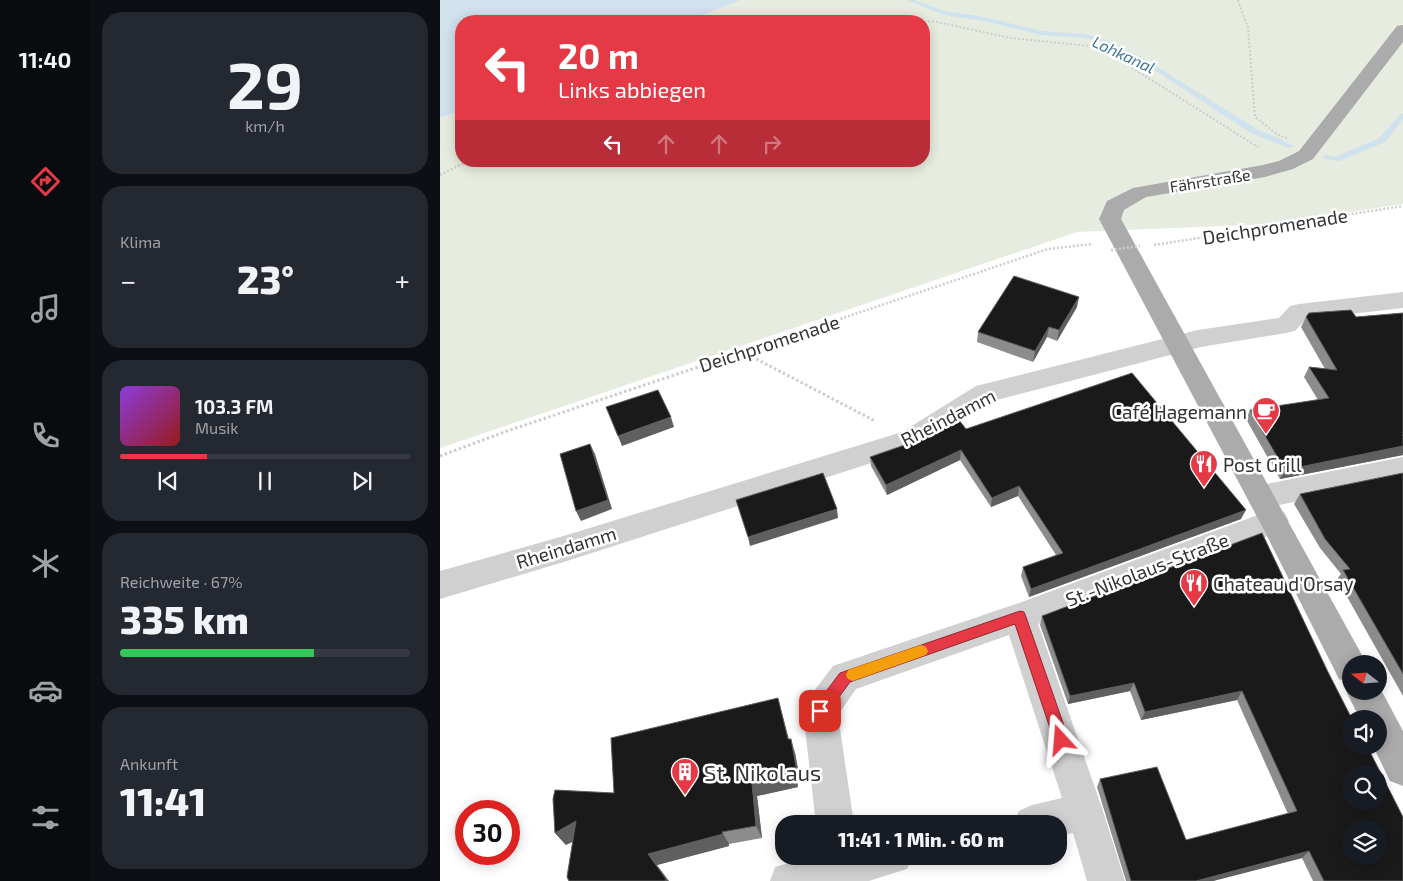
<!DOCTYPE html>
<html lang="de">
<head>
<meta charset="utf-8">
<style>
	:root { --surface:#171b24; --page:#242831; --text:#f1f3f6; --muted:#9ea1a6; --line:#363941; --accent:#e63946 }
	body { margin:0; font-family:"Exo 2",sans-serif; background:var(--page); color:var(--text); height:100vh; display:flex; flex-direction:column; font-size:19px; white-space:nowrap }
	* { box-sizing:border-box; margin:0 }
	p { font-size:16px; color:var(--muted) }
	.icon { flex:none; width:28px; height:28px; fill:none; stroke:currentColor; stroke-width:2; stroke-linecap:round; stroke-linejoin:round }
	.map { position:relative; flex:1; overflow:hidden }
	.panel { display:flex; flex-direction:column; gap:12px; padding:12px; background:#0d0f14; width:350px }
	.panel>* { flex:none }
	.hud { position:absolute; left:15px; top:15px; width:475px; height:152px; border-radius:20px; box-shadow:0 2px 12px #0003; background:#e63946; color:#fff; overflow:hidden }
	.needle { width:32px; rotate:287deg }
	.controls { position:absolute; left:902px; top:655px; display:grid; gap:10px }
	.controls a { display:grid; place-items:center; width:45px; height:45px; border-radius:50%; background:var(--surface); box-shadow:0 2px 12px #0003; font-size:25px }
	.speed { position:absolute; left:15px; top:800px; display:flex; gap:10px; font-size:25px; font-weight:700; text-align:center }
	.speed>* { display:grid; place-content:center; width:65px; height:65px; border-radius:50%; background:var(--surface); box-shadow:0 2px 12px #0003; line-height:1 }
	.speed .limit { border:8px solid #d22; background:#fff; color:#111 }
	.pin { position:absolute; display:grid; place-items:center; width:42px; height:42px; color:#fff; margin:-21px; border-radius:10px; box-shadow:0 2px 8px #0006 }
	.me { position:absolute; width:55px; margin:-28px; rotate:341deg; stroke-linejoin:round; filter:drop-shadow(0 0 4px #0008) }
	.turn { display:flex; align-items:center; gap:18px; height:105px; padding:0 20px; font-size:22px }
	.turn .icon { width:65px; height:65px; stroke-width:2.5 }
	.turn b { display:block; font-size:35px; line-height:42px }
	.lanes { display:flex; align-items:center; height:48px; padding:0 20px; background:#0003; justify-content:center; gap:25px; direction:ltr }
	.lanes .off { opacity:.35 }
	.big { font-size:38px; font-weight:800; line-height:1.1 }
	.panel .tile { flex:1; display:flex; flex-direction:column; justify-content:center; gap:8px; min-width:0; padding:0 18px; border-radius:20px; background:var(--page) }
	.panel .dial { align-items:center; gap:0 }
	.dial b { font-size:65px; line-height:1 }
	.song { display:flex; align-items:center; gap:15px }
	.cover { width:60px; height:60px; border-radius:8px; background:linear-gradient(135deg,hsl(270 70% 55%),hsl(0 70% 35%)) }
	.played { height:5px; border-radius:2px; background:linear-gradient(90deg,var(--accent) 30%,var(--line) 30%) }
	.keys { display:flex; justify-content:space-around; direction:ltr }
	.heat { display:flex; justify-content:space-between; align-items:center; font-size:28px; direction:ltr }
	.charge { height:8px; border-radius:4px; background:linear-gradient(90deg,#34c759 67%,var(--line) 0) }
	.trip { position:absolute; left:335px; top:815px; width:292px; height:50px; border-radius:20px; background:var(--surface); box-shadow:0 2px 12px #0003; font-weight:800; line-height:50px; text-align:center }
	main { display:flex; flex:1; min-height:0 }
	.dock { display:flex; flex-direction:column; width:90px; justify-content:space-around; align-items:center; background:#090b0e; color:var(--muted) }
	.dock .icon { width:35px; height:35px }
	.dock .current { color:var(--accent) }
	.dock b { font-size:22px; color:var(--text) }
	.map>svg:first-child { display:block }
	.green { fill:#e6ecdf }
	.water { fill:#cfe2ee }
	.lines { fill:none; stroke-linecap:round; stroke-linejoin:round }
	.stream { fill:#cfe2ee; fill-rule:evenodd }
	.path-far2 { stroke:#cdcdcd; stroke-width:2; stroke-dasharray:2 2; stroke-linecap:butt }
	.path-far1 { stroke:#cdcdcd; stroke-width:2.5; stroke-dasharray:2 2; stroke-linecap:butt }
	.path { stroke:#cdcdcd; stroke-width:3; stroke-dasharray:2.5 2.5; stroke-linecap:butt }
	.minor { fill:#d0d0d0; fill-rule:evenodd }
	.major { fill:#ababab; fill-rule:evenodd }
	.path-bridge { stroke:#cdcdcd; stroke-width:2.5; stroke-dasharray:2 2; stroke-linecap:butt }
	.wall { fill:#8c8c8c }
	.shaded-wall { fill:#5f5f5f }
	.building { fill:#1a1a1a; stroke:#5f5f5f; fill-rule:evenodd }
	.route { fill:#e63946; stroke:#96252e }
	.slow { fill:#f59e0b }
	.labels { text-anchor:middle; dominant-baseline:central; stroke-width:5; stroke-linejoin:round; paint-order:stroke }
	.far-water-label { font-size:16px; font-style:italic; fill:#3f7597; stroke:#fff }
	.far-street-label { font-size:16px; fill:#333; stroke:#fff }
	.street-label { font-size:19px; fill:#333; stroke:#fff }
	.poi-label { font-size:19px; fill:#333; stroke:#fff; text-anchor:start }
	.near-poi-label { font-size:22px; fill:#333; stroke:#fff; text-anchor:start }
</style>
</head>
<body>
<main>
<nav class="dock">
<b>11:40</b>
<svg class="icon current" aria-label="directions" viewBox="0 0 24 24"><path d="M12 3l9 9-9 9-9-9zM9 14v-3h6M13 9l2 2-2 2"/></svg>
<svg class="icon" aria-label="music" viewBox="0 0 24 24"><path d="M9 18V5l10-2v13"/><circle cx="6" cy="18" r="3"/><circle cx="16" cy="16" r="3"/></svg>
<svg class="icon" aria-label="phone" viewBox="0 0 24 24"><path d="M5 4h4l2 5-3 2q2 4 5 5l2-3 5 2v4C11 20 4 13 5 4z"/></svg>
<svg class="icon" aria-label="climate" viewBox="0 0 24 24"><path d="M12 3v18M4 7l16 10M4 17L20 7"/></svg>
<svg class="icon" aria-label="car" viewBox="0 0 24 24"><path d="M5 17H2v-5l4-1 3-4h7l3 4 3 1v5h-3M9 17h6M6 11h13"/><circle cx="7" cy="17" r="2"/><circle cx="17" cy="17" r="2"/></svg>
<svg class="icon" aria-label="filters" viewBox="0 0 24 24"><path d="M4 7h16M4 17h16"/><circle cx="9" cy="7" r="2"/><circle cx="15" cy="17" r="2"/></svg>
</nav>
<section class="panel">
<div class="tile dial"><b>29</b><p>km/h</p></div>
<div class="tile"><p>Klima</p>
<div class="heat"><a>−</a><b class="big">23°</b><a>+</a></div>
</div>
<div class="tile">
<div class="song"><i class="cover"></i><div><b>103.3 FM</b><p>Musik</p></div></div>
<div class="played"></div>
<div class="keys"><svg class="icon" aria-label="previous" viewBox="0 0 24 24"><path d="M18 5L8 12l10 7zM5 5v14"/></svg><svg class="icon" aria-label="pause" viewBox="0 0 24 24"><path d="M8 5v14M16 5v14"/></svg><svg class="icon" aria-label="next" viewBox="0 0 24 24"><path d="M6 5l10 7-10 7zM19 5v14"/></svg></div>
</div>
<div class="tile"><p>Reichweite · 67%</p><b class="big">335 km</b><div class="charge"></div></div>
<div class="tile"><p>Ankunft</p><b class="big">11:41</b></div>
</section>
<div class="map">
<svg width="963" height="881" viewBox="0 0 963 881">
	<rect width="100%" height="100%" fill="#fff"/>
	<path class="green" d="M301,0H963V204L833,224L637,232L0,448V118L21,111V161H484V21H248Z"/>
	<path class="water" d="M0,0H301L248,21H21V111L0,118Z"/>
	<g class="lines">
		<path class="stream" d="M467,0H475L505,11L544,17L601,31L645,34L666,40L700,56L817,129L855,146L848,148L811,133L696,58L662,42L645,38L601,35L544,21L504,15Z
			M963,113V119L945,142L899,161L886,159L882,157L886,155L895,157L939,138L961,114Z"/>
		<path class="path-far2" d="M798,0L808,28L815,117L838,135L847,138
			M484,22L492,21L571,38L659,47L818,147"/>
		<path class="path-far1" d="M0,175L28,161
			M714,245L963,206
			M317,347L608,249L653,244"/>
		<path class="path" d="M303,352L435,421
			M0,456L67,431L321,346"/>
		<path class="minor" d="M963,292V308L866,319L855,331L846,333L761,347L553,401L481,447L127,561L0,599V571L127,535L462,432L536,386L758,330L839,318L850,306L859,304Z
			M963,457V479L821,509L811,505L807,497L811,489L821,485Z
			M834,509L844,512L849,521L844,530L598,624L663,811L685,881H647L633,833L619,836V824H573L579,811L592,805L622,798L569,635L416,689L398,715L414,824H376L363,711L368,699L393,666L579,603Z
			M372,856H473L467,869L429,881H330L335,867Z"/>
		<path class="major" d="M963,25V42L873,159L853,169L825,177L706,197L684,210L681,219L923,657L926,664H911V691H939V686L963,731V786L950,781L933,746H939V719H920L906,691L910,683L899,679L824,530L659,219L667,201L693,188L823,165L839,161L859,151L957,26Z"/>
		<path class="path-bridge" d="M671,250L700,246"/>
	</g>
	<path class="wall" d="M637,307L617,341L607,337L593,362L537,342L538,332Z
		M963,313V455L840,479L806,419L810,410L878,400L864,377L869,367L885,369L861,327L866,317H916Z
		M526,429L801,519L589,597L581,576L583,567L616,555L578,496L551,507L520,460L447,495L431,466L430,457Z
		M963,473V696L897,579L901,574L880,548L854,504L860,494Z
		M822,533L963,881H873L862,858L773,881H686L657,787L660,779L746,840L848,814L797,700L701,720L690,691L628,704L600,625L602,616Z
		M342,713L349,739L355,753L360,780L357,781L358,787L317,796L322,838L289,844V846L217,865L133,842L126,845L115,833L174,793Z"/>
	<path class="shaded-wall" d="M639,297L637,307L617,341L619,330Z
		M609,327L607,337L593,362L595,351Z
		M231,417L234,427L182,446L178,436Z
		M150,444L155,454L172,509L141,521L136,511Z
		M963,446V455L840,479L845,470Z
		M521,450L520,460L447,495L446,485Z
		M579,486L578,496L551,507L552,498Z
		M397,509L398,518L310,546L308,537Z
		M806,510L801,519L589,597L591,589Z
		M694,683L690,691L628,704L630,696Z
		M802,691L797,700L701,720L705,712Z
		M351,739L355,753L360,780L357,781L358,787L317,796L322,838L316,826L312,783L353,768Z
		M136,821L147,833L126,845L115,833Z
		M282,832L289,844V846L217,865L229,881H225L208,854Z
		M869,851L862,858L773,881H756Z"/>
	<path class="building" d="M574,276L639,297L619,330L609,327L595,351L538,332Z
		M911,310L916,317L963,313V435H962L963,436V446L845,470L810,410L889,398L869,367L897,370L866,317L869,313Z
		M692,373L806,510L591,589L583,567L623,553L579,486L552,498L521,450L446,485L430,457L482,439L519,420L526,429Z
		M218,390L231,417L178,436L166,407Z
		M150,444L168,500L136,511L120,454Z
		M383,473L397,509L308,537L296,500Z
		M963,473V674L903,570L910,569L885,539L860,494Z
		M822,533L888,672L912,719H911V746H927L963,817V881H884L869,851L756,881H691L660,779L717,767L746,840L857,811L802,691L705,712L694,683L630,696L602,616ZM911,774H939V801H911ZM911,829H939V856H911Z
		M338,698L348,739H351L356,767L353,768L354,774L312,783L316,826L282,832L283,834L208,854L226,879L225,881H129L127,877L136,821L115,833L113,799L115,790L174,793L171,738Z"/>
	<path class="route" d="M580,611L584,612L586,617L629,740L626,746L621,748L616,746L614,740L575,624L410,682L385,716L380,718L375,716L373,711L375,706L400,673Z"/>
	<path class="slow" d="M481,645L486,647L488,651L486,655L413,681L408,679L406,675L408,670Z"/>
	<defs>
		<symbol id="cafe-pin" viewBox="-11 -11 22 30"><path d="M0 17L-7.5 6A9.5 9.5 0 1 1 7.5 6Z" fill="#e63946" stroke="#fff"/><path d="M-5.5-4.5H6V0H3Q3 3.5 0 3.5H-2.5Q-5.5 3.5-5.5 0ZM3-3.2v2h1.7v-2ZM-6 4.5H4V6H-6Z" fill="#fff"/></symbol>
		<symbol id="restaurant-pin" viewBox="-11 -11 22 30"><path d="M0 17L-7.5 6A9.5 9.5 0 1 1 7.5 6Z" fill="#e63946" stroke="#fff"/><path d="M-5-6h1v4h1v-4h1v4h1v-4h1v5L-1.5 .5V6h-2V.5L-5-1ZM5-6V6H3V1.5H1.5Q1.5-4 5-6Z" fill="#fff"/></symbol>
		<symbol id="building-pin" viewBox="-11 -11 22 30"><path d="M0 17L-7.5 6A9.5 9.5 0 1 1 7.5 6Z" fill="#e63946" stroke="#fff"/><path d="M-4-6H4V6H1V3H-1V6H-4ZM-2.5-4.3h1.7v1.8h-1.7ZM.8-4.3h1.7v1.8H.8ZM-2.5-1h1.7V.8h-1.7ZM.8-1h1.7V.8H.8Z" fill="#fff"/></symbol>
	</defs>
	<g fill-rule="evenodd">
		<use href="#cafe-pin" x="810" y="395" width="32" height="43"/>
		<use href="#restaurant-pin" x="748" y="448" width="32" height="43"/>
		<use href="#restaurant-pin" x="738" y="567" width="32" height="43"/>
		<use href="#building-pin" x="229" y="756" width="32" height="43"/>
	</g>
	<g class="labels">
		<g class="far-water-label">
			<text transform="translate(684 54) rotate(25)">Lohkanal</text>
		</g>
		<g class="far-street-label">
			<text transform="translate(770 180) rotate(-9)">Fährstraße</text>
		</g>
		<g class="street-label">
			<text transform="translate(835 226) rotate(-9)">Deichpromenade</text>
			<text transform="translate(329 343) rotate(-18)">Deichpromenade</text>
			<text transform="translate(508 417) rotate(-27)">Rheindamm</text>
			<text transform="translate(126 547) rotate(-17)">Rheindamm</text>
			<text transform="translate(707 569) rotate(-21)">St.-Nikolaus-Straße</text>
		</g>
		<g class="poi-label">
			<text x="807" y="411" text-anchor="end">Café Hagemann</text>
			<text x="783" y="464">Post Grill</text>
			<text x="773" y="583">Chateau d'Orsay</text>
		</g>
		<g class="near-poi-label">
			<text x="264" y="772">St. Nikolaus</text>
		</g>
	</g>
</svg>
<div class="controls">
<a><svg class="needle" viewBox="-14 -14 28 28"><path d="M0-13l5 13h-10z" fill="#e53935"/><path d="M0 13l5-13h-10z" fill="#9ea1a6"/></svg></a>
<a><svg class="icon" aria-label="sound" viewBox="0 0 24 24"><path d="M4 9h4l5-4v14l-5-4H4zM17 9q2 3 0 6"/></svg></a>
<a><svg class="icon" aria-label="search" viewBox="0 0 24 24"><circle cx="10" cy="10" r="6"/><path d="M15 15l6 6"/></svg></a>
<a><svg class="icon" aria-label="layers" viewBox="0 0 24 24"><path d="M12 4l9 5-9 5-9-5zM3 14l9 5 9-5"/></svg></a>
</div>
<div class="speed"><div class="limit">30</div></div>
<div class="pin" style="left:380px;top:711px;background:#d93025"><svg class="icon" aria-label="arrive" viewBox="0 0 24 24"><path d="M6 21V4h12l-3 4 3 4H6"/></svg></div>
<svg class="me" style="left:621px;top:740px" viewBox="-20 -20 40 40"><path d="M0-17L14 15 0 8-14 15z" fill="#e63946" stroke="#fff" stroke-width="4"/></svg>
<div class="trip">11:41 · 1 Min. · 60 m</div>
<div class="hud">
<div class="turn"><svg class="icon" aria-label="left" viewBox="0 0 24 24"><path d="M17 20v-9H6M10 6l-5 5 5 5"/></svg><div><b>20 m</b>Links abbiegen</div></div>
<div class="lanes"><svg class="icon" aria-label="left" viewBox="0 0 24 24"><path d="M17 20v-9H6M10 6l-5 5 5 5"/></svg><svg class="icon off" aria-label="ahead" viewBox="0 0 24 24"><path d="M12 20V5M6 11l6-6 6 6"/></svg><svg class="icon off" aria-label="ahead" viewBox="0 0 24 24"><path d="M12 20V5M6 11l6-6 6 6"/></svg><svg class="icon off" aria-label="right" viewBox="0 0 24 24"><path d="M7 20v-9h11M14 6l5 5-5 5"/></svg></div>
</div>
</div>
</main>
</body>
</html>
